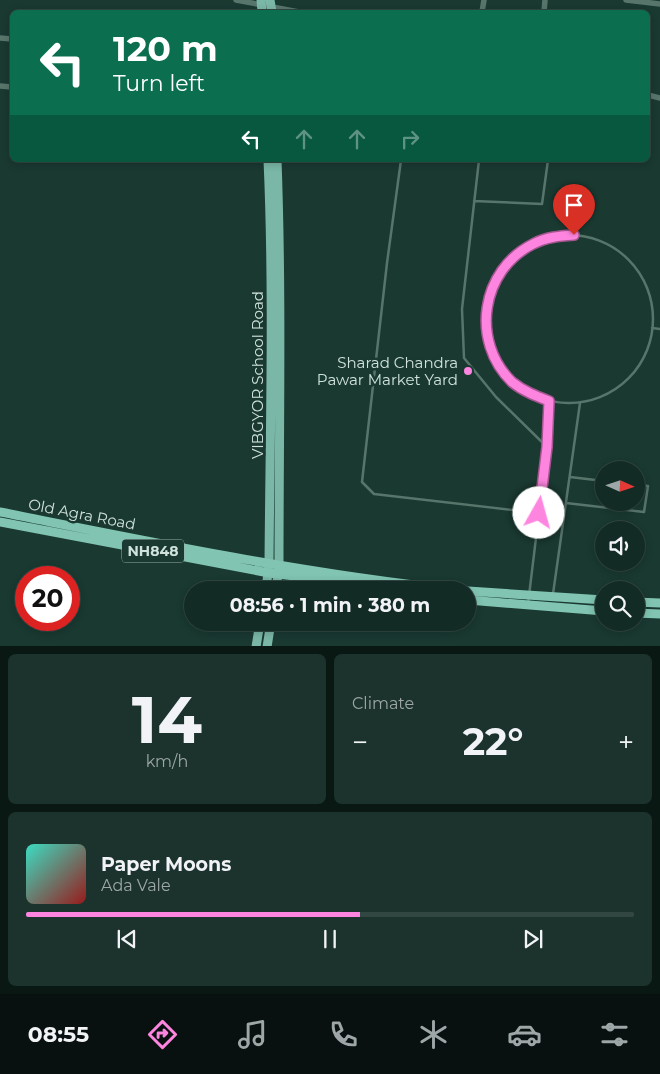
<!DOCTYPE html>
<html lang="en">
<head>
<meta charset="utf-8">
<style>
	:root { --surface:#132b25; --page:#1c332d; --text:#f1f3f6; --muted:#9da7a7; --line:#324742; --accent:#fe85df }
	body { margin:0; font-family:Montserrat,sans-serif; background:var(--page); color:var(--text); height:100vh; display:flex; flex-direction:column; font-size:19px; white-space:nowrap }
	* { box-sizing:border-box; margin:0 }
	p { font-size:16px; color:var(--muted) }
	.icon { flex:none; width:28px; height:28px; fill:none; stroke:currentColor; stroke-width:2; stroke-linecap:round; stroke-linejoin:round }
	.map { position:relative; height:646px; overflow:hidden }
	.drawer { display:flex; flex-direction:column; gap:8px; padding:8px; background:#0a1814; flex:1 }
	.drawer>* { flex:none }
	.hud { position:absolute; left:10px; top:10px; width:640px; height:152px; border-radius:8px; box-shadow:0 2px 8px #0003,0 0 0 1px var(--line); background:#0b6e4f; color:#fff; overflow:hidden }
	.needle { width:32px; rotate:93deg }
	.tools { position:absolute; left:595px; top:461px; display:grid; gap:10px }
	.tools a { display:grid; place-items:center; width:50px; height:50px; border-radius:50%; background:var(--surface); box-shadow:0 2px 8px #0003,0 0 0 1px var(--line); font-size:25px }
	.speed { position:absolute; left:15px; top:566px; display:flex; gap:10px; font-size:25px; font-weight:700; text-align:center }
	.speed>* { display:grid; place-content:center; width:65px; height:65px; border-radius:50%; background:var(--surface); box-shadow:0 2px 8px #0003,0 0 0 1px var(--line); line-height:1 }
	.speed .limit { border:8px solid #d22; background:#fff; color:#111 }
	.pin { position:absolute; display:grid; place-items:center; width:42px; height:42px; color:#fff; margin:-51px -21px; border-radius:50% 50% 50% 0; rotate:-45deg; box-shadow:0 0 5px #0007 }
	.pin .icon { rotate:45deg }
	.me { position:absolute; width:55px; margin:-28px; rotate:7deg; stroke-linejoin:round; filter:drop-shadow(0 0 4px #0008) }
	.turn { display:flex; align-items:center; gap:18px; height:105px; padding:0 20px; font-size:22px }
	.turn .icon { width:65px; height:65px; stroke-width:2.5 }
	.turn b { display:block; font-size:35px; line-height:42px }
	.lanes { display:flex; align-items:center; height:48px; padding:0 20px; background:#0003; justify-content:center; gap:25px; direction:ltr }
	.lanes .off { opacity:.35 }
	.big { font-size:38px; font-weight:700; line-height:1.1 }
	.drawer .widget { flex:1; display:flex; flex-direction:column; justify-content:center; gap:8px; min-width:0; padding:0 18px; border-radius:8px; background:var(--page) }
	.drawer .dial { align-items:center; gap:0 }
	.dial b { font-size:65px; line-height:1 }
	.song { display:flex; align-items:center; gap:15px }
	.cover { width:60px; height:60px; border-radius:8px; background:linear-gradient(135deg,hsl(170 70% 55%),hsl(0 70% 35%)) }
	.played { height:5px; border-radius:2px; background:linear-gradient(90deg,var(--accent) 55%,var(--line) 55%) }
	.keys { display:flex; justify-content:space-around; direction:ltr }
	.heat { display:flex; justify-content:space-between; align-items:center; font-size:28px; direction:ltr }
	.drawer .tiles { flex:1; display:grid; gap:8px; grid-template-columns:1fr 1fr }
	.widget:last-child { grid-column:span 2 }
	.trip { position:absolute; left:184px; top:581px; width:292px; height:50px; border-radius:25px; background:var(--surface); box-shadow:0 2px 8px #0003,0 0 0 1px var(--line); font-weight:700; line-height:50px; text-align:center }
	.tabs { display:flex; height:80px; justify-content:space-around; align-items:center; background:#08110f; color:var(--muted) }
	.tabs .icon { width:35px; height:35px }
	.tabs .current { color:var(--accent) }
	.tabs b { font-size:22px; color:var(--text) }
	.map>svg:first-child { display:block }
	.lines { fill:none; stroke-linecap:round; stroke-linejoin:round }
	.service { stroke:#58756c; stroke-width:2.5 }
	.minor { stroke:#58756c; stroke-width:5.5 }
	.primary { stroke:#7ab7a6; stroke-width:9 }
	.trunk { stroke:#80c4b1; stroke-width:9 }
	.route-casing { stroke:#a55691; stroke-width:12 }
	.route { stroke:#fe85df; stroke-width:9 }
	.poi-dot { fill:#fe85df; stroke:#193931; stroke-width:2 }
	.labels { text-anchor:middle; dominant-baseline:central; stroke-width:5; stroke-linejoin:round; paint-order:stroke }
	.shield { fill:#193931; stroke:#99afa9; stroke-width:1 }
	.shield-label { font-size:14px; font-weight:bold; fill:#d0e2dc }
	.poi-label { font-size:15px; fill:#d0e2dc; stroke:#193931; text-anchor:end }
	.street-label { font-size:15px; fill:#d0e2dc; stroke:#193931 }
</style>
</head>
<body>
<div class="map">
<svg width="660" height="647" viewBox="0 0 660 647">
	<rect width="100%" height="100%" fill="#193931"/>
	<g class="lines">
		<path class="service" d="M401,160L387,263L362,482L374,494L539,513
			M479,160L462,309L464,358L496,397L547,447
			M474,201L542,204L548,160
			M485 319a84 84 0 1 1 168 0a84 84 0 1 1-168 0Z
			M652,328L660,329
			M570,477L604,481
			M566,503L644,512L648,486L636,485
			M553,594L580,403
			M528,604L547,447L549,401"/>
		<path class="minor" d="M236,0L299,12
			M626,0L660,4
			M482,12L484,0
			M544,12L545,0
			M0,38L12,39
			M0,86L12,87
			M648,95L660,98"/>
		<path class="primary" d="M261,0L262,12
			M270,0L272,12
			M266,590L269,563C270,429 274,294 268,160
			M276,590L279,565C279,430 282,295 277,160
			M256,647L260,622
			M267,647L271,622"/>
		<path class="trunk" d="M0,512C152,542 304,574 458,590
			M0,522L269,573L329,580L387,590
			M468,591L604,600
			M468,600L604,611
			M636,602L660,603
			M636,613L660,614"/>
	</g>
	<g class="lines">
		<defs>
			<path id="route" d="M539,513L547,447L549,401C536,396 523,391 512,382C470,341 481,270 533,244C546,237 560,236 574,235"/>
		</defs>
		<use href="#route" class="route-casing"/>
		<use href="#route" class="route"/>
	</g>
	<circle class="poi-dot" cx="468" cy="371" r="5"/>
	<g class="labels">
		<rect class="shield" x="122" y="539.5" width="62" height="23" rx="4"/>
		<g class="shield-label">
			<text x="153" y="551">NH848</text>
		</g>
		<g class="poi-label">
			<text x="458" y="362">Sharad Chandra<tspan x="458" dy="17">Pawar Market Yard</tspan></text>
		</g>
		<g class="street-label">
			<text transform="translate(257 375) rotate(-90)">VIBGYOR School Road</text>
			<text transform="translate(82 514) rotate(11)">Old Agra Road</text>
		</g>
	</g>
</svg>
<div class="tools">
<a><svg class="needle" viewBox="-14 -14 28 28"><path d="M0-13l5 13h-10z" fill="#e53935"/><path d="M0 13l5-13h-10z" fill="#9da7a7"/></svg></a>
<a><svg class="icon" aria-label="sound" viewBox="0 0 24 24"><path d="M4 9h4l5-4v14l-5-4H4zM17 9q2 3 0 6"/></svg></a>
<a><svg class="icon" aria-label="search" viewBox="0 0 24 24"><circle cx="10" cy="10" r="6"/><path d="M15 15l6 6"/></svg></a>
</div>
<div class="speed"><div class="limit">20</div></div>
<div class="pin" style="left:574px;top:235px;background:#d93025"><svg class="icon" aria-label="arrive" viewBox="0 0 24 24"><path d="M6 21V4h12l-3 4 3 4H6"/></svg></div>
<svg class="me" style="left:539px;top:513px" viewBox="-20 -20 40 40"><circle r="19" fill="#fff"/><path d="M0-13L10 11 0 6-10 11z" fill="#fe85df"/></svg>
<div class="trip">08:56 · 1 min · 380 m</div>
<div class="hud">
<div class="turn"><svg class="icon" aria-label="left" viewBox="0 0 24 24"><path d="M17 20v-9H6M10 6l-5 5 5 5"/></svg><div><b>120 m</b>Turn left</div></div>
<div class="lanes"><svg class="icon" aria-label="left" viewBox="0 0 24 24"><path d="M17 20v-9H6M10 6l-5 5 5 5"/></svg><svg class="icon off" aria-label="ahead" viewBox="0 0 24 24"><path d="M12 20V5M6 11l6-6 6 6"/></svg><svg class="icon off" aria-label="ahead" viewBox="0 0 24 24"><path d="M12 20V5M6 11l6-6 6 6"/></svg><svg class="icon off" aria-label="right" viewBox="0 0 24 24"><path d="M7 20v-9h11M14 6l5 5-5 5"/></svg></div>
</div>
</div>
<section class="drawer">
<div class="tiles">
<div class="widget dial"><b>14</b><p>km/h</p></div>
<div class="widget"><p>Climate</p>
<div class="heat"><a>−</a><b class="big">22°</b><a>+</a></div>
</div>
<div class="widget">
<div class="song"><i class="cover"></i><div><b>Paper Moons</b><p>Ada Vale</p></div></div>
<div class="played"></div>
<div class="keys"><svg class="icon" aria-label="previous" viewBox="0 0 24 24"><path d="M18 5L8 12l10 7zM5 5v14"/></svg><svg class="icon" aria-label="pause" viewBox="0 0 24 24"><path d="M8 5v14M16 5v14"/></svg><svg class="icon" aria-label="next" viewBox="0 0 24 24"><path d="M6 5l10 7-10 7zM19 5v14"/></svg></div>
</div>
</div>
</section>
<nav class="tabs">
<b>08:55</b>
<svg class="icon current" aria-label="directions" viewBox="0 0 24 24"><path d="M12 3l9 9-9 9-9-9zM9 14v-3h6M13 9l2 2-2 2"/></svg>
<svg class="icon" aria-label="music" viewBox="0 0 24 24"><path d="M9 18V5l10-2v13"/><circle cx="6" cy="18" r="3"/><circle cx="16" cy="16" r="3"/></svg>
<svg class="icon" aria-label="phone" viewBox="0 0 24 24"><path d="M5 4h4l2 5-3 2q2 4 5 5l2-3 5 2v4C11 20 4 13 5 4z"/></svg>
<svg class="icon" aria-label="climate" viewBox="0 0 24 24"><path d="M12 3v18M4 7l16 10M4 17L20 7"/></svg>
<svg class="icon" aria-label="car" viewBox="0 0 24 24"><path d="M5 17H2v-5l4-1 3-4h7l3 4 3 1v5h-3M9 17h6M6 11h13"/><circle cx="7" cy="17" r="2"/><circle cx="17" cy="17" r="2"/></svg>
<svg class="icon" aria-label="filters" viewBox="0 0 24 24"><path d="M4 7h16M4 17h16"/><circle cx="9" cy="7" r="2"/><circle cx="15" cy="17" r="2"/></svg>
</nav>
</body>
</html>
